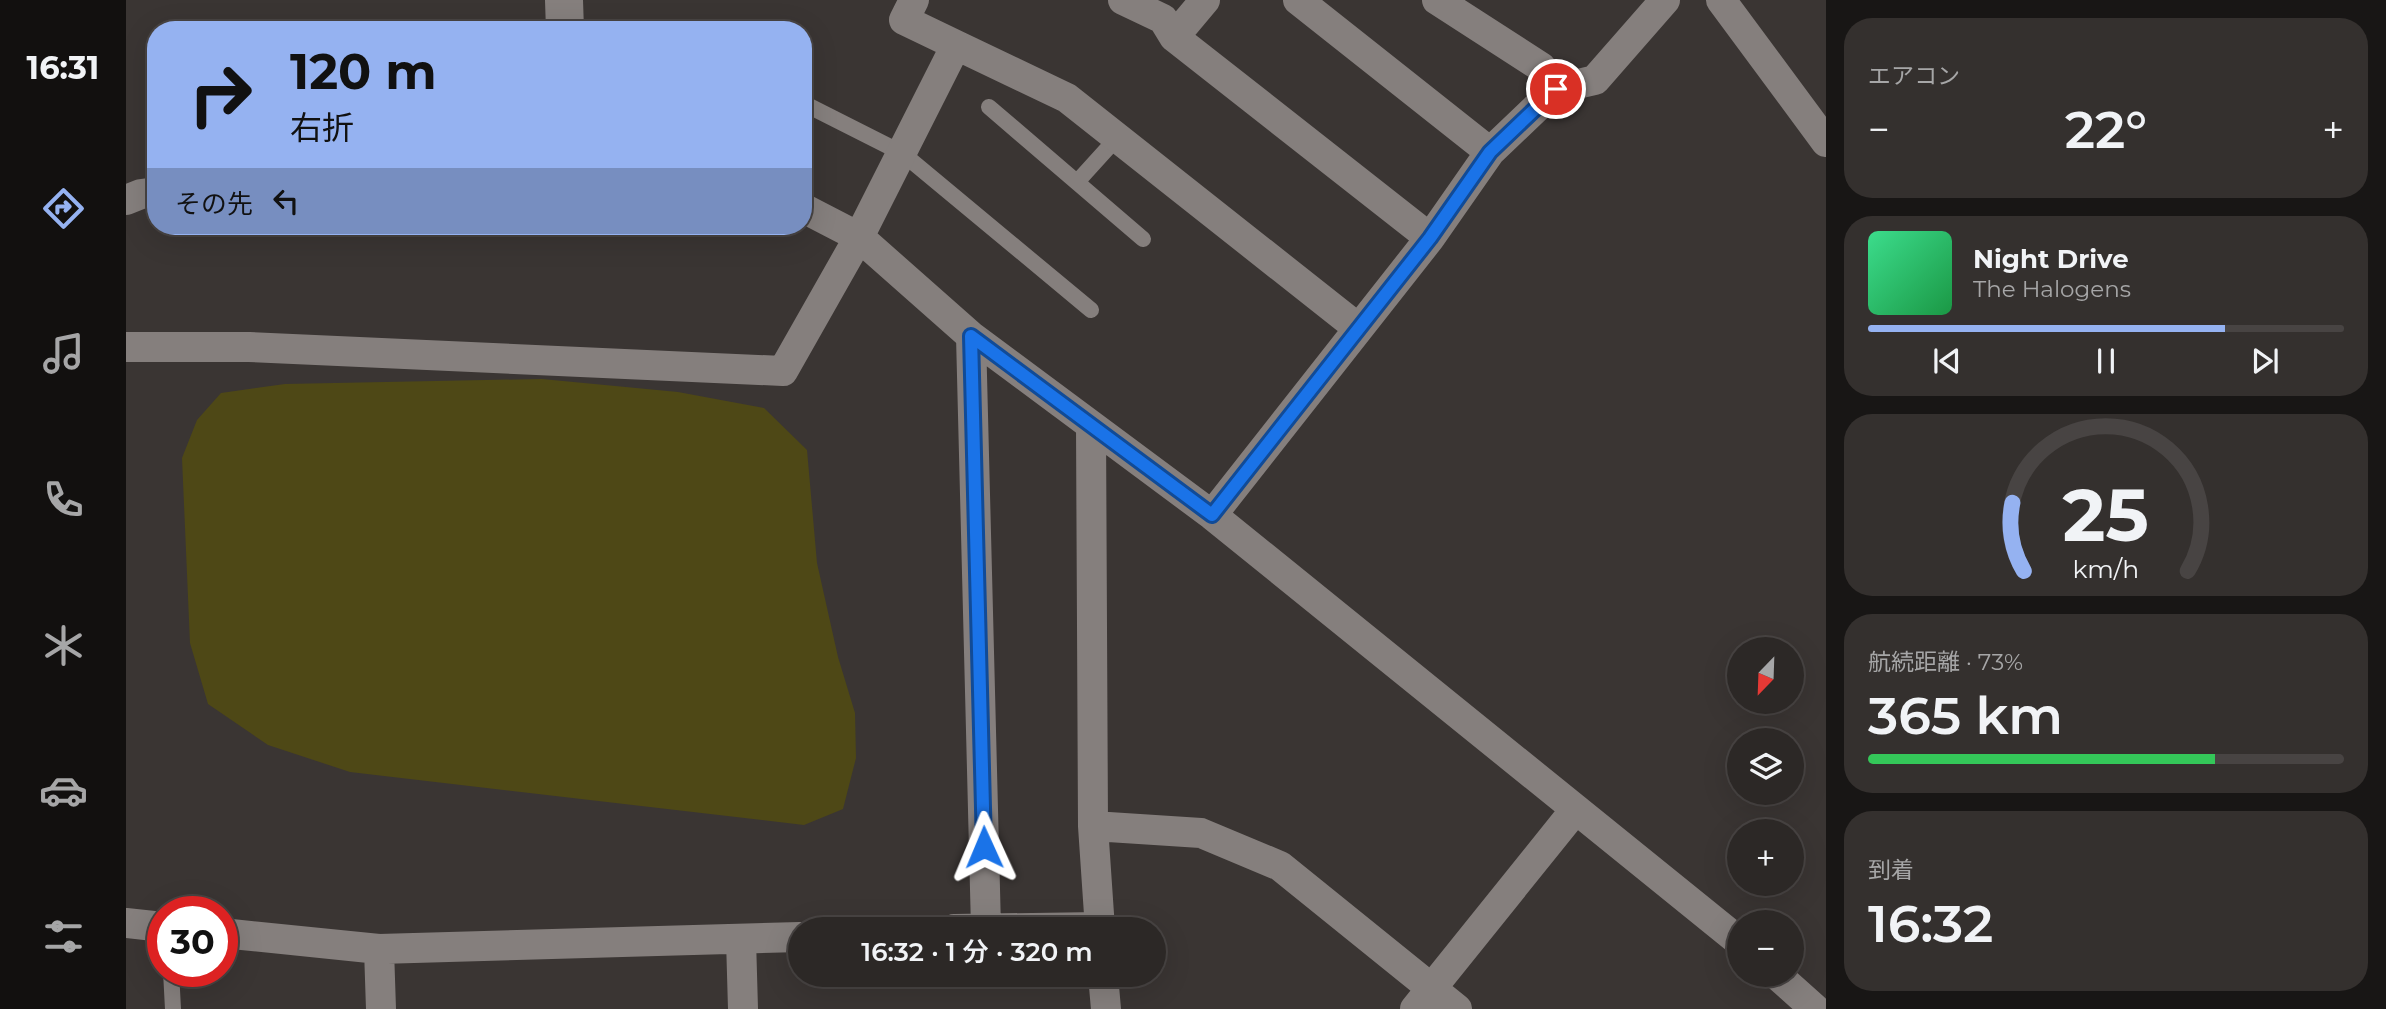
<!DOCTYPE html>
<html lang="ja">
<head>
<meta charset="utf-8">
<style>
	:root { --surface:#2c2826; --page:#34302e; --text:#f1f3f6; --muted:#a6a6a7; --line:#484443; --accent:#95b2f1 }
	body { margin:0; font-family:Montserrat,"Noto Sans JP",sans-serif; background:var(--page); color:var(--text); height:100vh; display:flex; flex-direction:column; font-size:26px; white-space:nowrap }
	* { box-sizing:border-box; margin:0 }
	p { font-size:23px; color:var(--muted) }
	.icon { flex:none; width:38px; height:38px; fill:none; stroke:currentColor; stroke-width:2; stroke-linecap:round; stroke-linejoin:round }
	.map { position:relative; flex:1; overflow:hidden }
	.panel { display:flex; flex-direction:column; gap:18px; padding:18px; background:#181615; width:560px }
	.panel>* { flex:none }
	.banner { position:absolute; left:21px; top:21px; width:665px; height:214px; border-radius:28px; box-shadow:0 7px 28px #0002,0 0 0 2px var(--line); background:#95b2f1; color:#111; overflow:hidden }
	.needle { width:46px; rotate:203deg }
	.fabs { position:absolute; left:1601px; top:637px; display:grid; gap:14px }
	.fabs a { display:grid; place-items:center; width:77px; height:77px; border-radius:50%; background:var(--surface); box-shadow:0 7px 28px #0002,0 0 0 2px var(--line); font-size:35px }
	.speed { position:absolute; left:21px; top:896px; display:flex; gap:14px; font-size:35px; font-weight:700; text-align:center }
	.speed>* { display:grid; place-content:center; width:91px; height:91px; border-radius:50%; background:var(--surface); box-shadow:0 7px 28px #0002,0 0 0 2px var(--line); line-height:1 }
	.speed .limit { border:10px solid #d22; background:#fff; color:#111 }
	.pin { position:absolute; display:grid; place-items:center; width:60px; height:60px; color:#fff; margin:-30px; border:4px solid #fff; border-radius:50%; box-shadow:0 2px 7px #0007 }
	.me { position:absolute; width:77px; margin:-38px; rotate:359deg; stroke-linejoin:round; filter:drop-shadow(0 0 5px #0008) }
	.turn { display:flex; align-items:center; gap:24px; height:147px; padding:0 28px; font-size:32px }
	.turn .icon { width:91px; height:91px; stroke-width:2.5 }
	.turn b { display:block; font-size:49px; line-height:60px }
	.then { display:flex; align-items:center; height:66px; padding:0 28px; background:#0003; gap:14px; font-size:26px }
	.big { font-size:52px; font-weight:600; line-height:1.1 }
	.panel .tile { flex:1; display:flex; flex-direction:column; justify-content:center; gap:10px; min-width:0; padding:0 24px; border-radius:28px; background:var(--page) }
	.panel .dial { align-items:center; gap:0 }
	.dial svg { height:182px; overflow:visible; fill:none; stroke:var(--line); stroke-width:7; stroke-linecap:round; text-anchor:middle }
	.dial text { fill:var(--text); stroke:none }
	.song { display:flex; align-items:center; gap:21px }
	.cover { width:84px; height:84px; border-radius:10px; background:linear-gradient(135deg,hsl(150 70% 55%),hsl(140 70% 35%)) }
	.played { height:7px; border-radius:4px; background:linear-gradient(90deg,var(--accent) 75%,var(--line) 75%) }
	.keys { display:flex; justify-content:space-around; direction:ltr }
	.heat { display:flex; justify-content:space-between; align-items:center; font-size:38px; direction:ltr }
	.charge { height:10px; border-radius:5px; background:linear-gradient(90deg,#34c759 73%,var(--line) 0) }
	.trip { position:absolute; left:662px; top:917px; width:378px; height:70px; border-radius:35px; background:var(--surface); box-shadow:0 7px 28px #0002,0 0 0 2px var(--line); font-weight:600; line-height:70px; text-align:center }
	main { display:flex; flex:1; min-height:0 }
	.tabs { display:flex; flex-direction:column; width:126px; justify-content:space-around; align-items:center; background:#12100f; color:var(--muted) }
	.tabs .icon { width:49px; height:49px }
	.tabs .selected { color:var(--accent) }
	.tabs b { font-size:32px; color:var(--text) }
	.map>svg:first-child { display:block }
	.green { fill:#4e4816 }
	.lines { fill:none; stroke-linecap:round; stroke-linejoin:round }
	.service { stroke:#857f7d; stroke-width:16 }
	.minor { stroke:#857f7d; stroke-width:30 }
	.tertiary { stroke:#857f7d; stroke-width:38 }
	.route-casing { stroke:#114b97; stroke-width:18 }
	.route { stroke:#1a73e8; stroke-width:12 }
</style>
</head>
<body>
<main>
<nav class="tabs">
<b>16:31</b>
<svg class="icon selected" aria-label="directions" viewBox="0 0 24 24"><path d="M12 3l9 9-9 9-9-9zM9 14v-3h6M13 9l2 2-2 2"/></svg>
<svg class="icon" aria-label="music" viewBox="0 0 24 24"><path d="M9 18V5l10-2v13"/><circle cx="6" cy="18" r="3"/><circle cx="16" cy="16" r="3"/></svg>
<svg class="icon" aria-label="phone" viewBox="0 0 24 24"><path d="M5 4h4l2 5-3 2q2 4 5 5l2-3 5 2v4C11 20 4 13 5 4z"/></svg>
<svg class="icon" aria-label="climate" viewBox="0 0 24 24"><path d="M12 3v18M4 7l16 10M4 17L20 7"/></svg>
<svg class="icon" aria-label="car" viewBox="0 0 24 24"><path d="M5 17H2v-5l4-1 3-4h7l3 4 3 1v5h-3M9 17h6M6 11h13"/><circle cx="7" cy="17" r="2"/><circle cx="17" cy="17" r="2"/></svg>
<svg class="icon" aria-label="filters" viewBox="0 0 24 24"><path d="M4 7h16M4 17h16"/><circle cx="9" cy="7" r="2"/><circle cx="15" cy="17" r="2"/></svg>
</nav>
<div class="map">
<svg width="1700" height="1009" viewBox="0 0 1700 1009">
	<rect width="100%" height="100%" fill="#3a3533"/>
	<path class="green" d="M416,379L552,392L638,408L681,450L691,563L712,657L729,713L730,758L717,809L678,825L224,772L142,745L82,704L64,643L56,458L71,420L95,393L159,384Z"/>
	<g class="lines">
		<path class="service" d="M677,103L776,153L965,310
			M863,107L1017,239
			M951,182L990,139
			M45,971L47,1009"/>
		<path class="minor" d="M788,0L778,20L830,45
			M997,0L1037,19L1048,37
			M1079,0L1048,37L1304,238
			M1172,0L1364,152
			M1311,0L1415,67L1430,89
			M1595,0L1700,142
			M0,200L15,194L30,192
			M677,208L733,237L845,336L1086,515L1614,942
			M845,336L860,928
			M0,347H123L657,371L733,237L830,45L941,98L1232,328
			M965,426L967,826L974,929
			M1086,515L1304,238L1364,152L1430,89L1469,80L1539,0
			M967,826L1075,833L1154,866L1331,1009
			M0,923L37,927
			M828,929L973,927
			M96,933L253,949L674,937
			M615,939L617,1009
			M253,949L255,1009
			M977,975L980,1009
			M1651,975L1689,1009
			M1289,1009L1449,810"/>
		<path class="tertiary" d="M438,0L439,30"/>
	</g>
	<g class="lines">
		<defs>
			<path id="route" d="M858,847L845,336L1086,515L1304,238L1364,152L1430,89"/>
		</defs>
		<use href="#route" class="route-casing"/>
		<use href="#route" class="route"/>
	</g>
</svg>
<div class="fabs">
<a><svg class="needle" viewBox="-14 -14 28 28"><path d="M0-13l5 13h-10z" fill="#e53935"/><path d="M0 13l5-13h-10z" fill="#a6a6a7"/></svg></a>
<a><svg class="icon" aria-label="layers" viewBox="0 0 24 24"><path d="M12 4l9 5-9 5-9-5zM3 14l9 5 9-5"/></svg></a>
<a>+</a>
<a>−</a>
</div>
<div class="speed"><div class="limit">30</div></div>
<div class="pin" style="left:1430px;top:89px;background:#d93025"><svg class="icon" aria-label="arrive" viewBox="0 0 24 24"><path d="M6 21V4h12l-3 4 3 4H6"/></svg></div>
<svg class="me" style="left:858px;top:847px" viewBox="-20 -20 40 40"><path d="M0-17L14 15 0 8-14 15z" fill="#1a73e8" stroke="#fff" stroke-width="4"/></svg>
<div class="trip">16:32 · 1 分 · 320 m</div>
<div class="banner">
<div class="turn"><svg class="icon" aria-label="right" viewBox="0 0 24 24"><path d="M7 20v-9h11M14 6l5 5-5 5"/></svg><div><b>120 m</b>右折</div></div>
<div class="then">その先<svg class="icon" aria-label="left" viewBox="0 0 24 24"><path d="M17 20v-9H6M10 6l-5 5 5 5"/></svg></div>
</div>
</div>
<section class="panel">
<div class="tile"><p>エアコン</p>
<div class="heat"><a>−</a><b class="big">22°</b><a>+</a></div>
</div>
<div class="tile">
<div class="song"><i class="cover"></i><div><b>Night Drive</b><p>The Halogens</p></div></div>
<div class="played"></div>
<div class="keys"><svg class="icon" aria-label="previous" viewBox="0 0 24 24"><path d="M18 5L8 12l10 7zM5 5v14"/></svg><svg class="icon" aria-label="pause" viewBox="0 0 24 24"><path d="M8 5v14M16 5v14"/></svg><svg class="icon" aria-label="next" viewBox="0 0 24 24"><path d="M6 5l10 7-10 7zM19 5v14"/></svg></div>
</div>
<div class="tile dial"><svg viewBox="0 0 100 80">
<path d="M14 69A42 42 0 1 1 86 69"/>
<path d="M14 69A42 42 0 0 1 9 39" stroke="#95b2f1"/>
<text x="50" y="56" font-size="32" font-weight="700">25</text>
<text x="50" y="72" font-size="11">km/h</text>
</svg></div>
<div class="tile"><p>航続距離 · 73%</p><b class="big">365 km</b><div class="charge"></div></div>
<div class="tile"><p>到着</p><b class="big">16:32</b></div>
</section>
</main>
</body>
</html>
